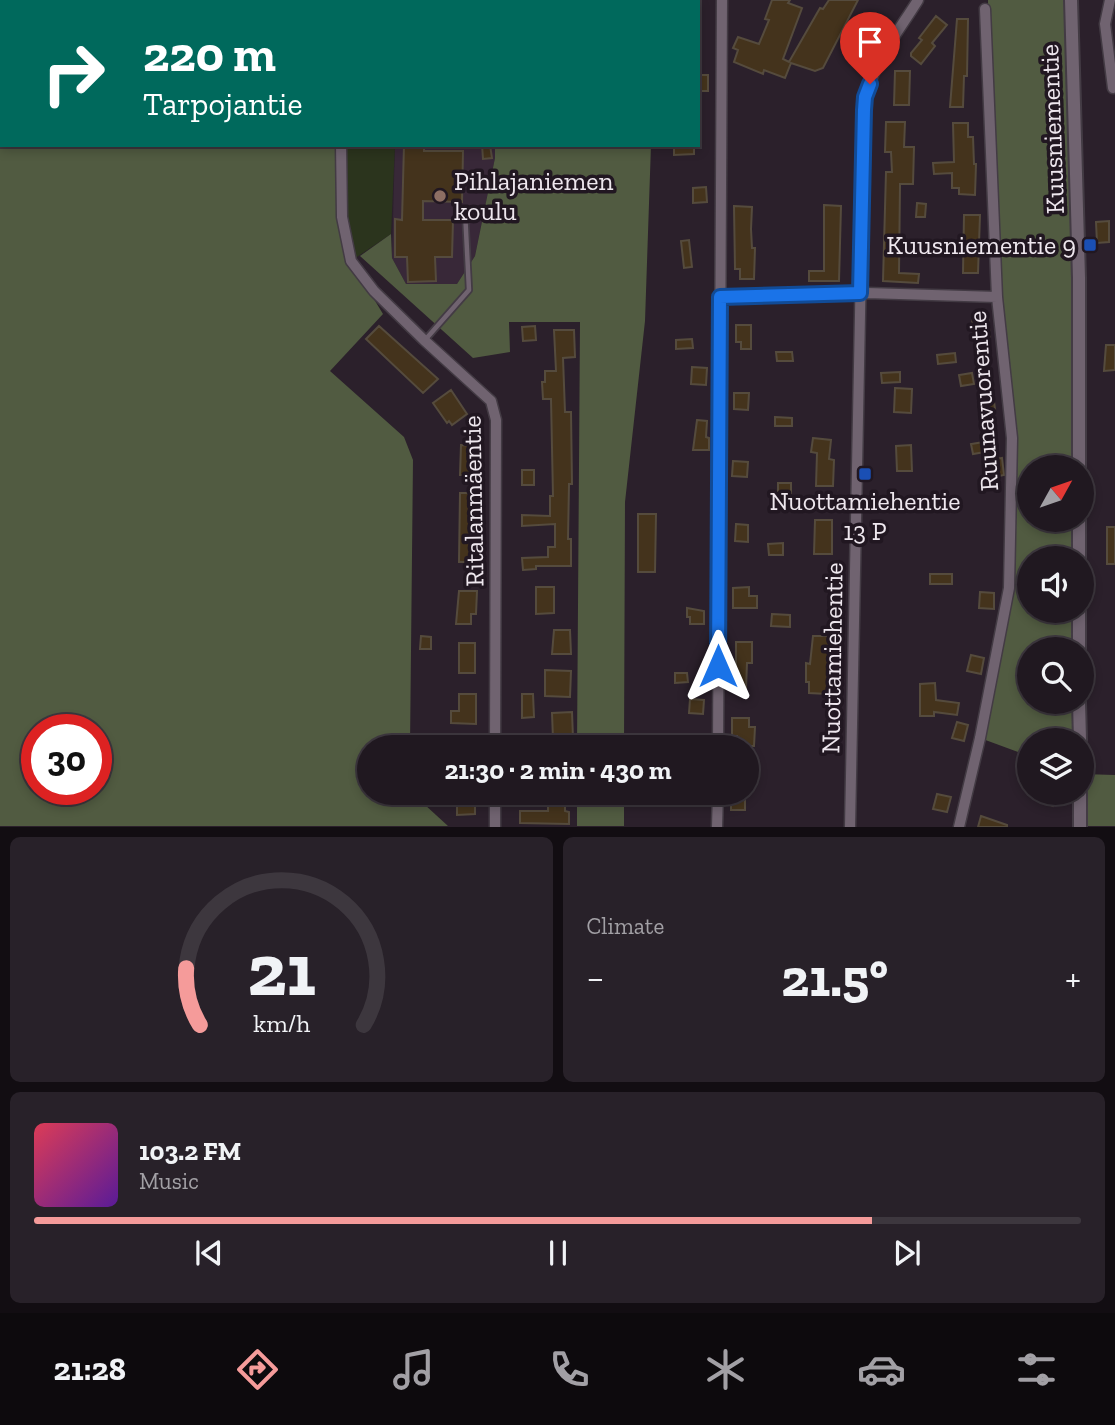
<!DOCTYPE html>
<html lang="en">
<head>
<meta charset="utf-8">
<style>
	:root { --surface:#201820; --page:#282129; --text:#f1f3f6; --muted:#a2a0a5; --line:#3d373e; --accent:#f59b9a }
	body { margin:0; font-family:"Zilla Slab",serif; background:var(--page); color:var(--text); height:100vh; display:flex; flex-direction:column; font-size:26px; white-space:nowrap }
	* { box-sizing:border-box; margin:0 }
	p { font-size:23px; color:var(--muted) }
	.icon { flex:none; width:38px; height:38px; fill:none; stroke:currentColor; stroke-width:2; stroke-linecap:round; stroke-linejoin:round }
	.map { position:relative; height:827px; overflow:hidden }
	.side { display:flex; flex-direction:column; gap:10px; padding:10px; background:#120d12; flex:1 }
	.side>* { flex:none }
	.banner { position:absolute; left:0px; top:0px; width:700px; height:147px; box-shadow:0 4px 10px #0003,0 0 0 2px var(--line); background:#00695c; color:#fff; overflow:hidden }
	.needle { width:46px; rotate:50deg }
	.controls { position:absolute; left:1017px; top:455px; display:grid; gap:14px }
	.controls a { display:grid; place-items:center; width:77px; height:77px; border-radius:50%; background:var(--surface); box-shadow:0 4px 10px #0003,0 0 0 2px var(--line); font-size:35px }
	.speed { position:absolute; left:21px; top:714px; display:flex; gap:14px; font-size:35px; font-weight:700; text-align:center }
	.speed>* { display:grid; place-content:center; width:91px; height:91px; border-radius:50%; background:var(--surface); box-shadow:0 4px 10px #0003,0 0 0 2px var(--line); line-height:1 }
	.speed .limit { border:10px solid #d22; background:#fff; color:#111 }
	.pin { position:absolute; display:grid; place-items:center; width:60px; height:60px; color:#fff; margin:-72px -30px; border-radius:50% 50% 50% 0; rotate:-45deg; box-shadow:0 0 7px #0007 }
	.pin .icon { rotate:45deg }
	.me { position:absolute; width:77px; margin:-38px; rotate:0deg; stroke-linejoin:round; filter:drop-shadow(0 0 5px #0008) }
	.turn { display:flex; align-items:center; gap:24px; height:147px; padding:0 28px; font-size:32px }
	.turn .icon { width:91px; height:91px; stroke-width:2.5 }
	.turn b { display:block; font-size:49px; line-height:60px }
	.big { font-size:52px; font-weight:800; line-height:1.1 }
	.side .tile { flex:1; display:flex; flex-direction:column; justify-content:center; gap:10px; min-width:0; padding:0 24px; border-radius:10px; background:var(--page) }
	.side .dial { align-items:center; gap:0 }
	.dial svg { height:182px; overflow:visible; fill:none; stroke:var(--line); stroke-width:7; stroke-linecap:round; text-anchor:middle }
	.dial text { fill:var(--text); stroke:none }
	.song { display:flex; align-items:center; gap:21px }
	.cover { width:84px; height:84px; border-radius:10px; background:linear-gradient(135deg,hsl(350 70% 55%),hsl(270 70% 35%)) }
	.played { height:7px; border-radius:4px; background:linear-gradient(90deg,var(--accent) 80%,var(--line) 80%) }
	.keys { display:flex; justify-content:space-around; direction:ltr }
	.heat { display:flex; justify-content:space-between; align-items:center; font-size:38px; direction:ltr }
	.side .tiles { flex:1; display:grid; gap:10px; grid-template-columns:1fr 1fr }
	.tile:last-child { grid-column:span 2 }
	.trip { position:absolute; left:357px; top:735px; width:402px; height:70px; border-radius:35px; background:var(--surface); box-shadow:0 4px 10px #0003,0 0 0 2px var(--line); font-weight:800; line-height:70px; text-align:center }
	.tabs { display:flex; height:112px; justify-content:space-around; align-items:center; background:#0d0a0d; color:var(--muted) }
	.tabs .icon { width:49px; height:49px }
	.tabs .active { color:var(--accent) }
	.tabs b { font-size:32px; color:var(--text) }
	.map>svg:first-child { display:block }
	.built { fill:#382838 }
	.green { fill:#2b341d }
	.forest { fill:#515b41; fill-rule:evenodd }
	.building { fill:#44331c; stroke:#554b3d; stroke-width:2 }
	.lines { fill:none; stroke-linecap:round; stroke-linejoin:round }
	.service-casing { stroke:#433b44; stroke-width:8 }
	.minor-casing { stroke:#433b44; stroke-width:13 }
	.tertiary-casing { stroke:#433b44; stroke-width:16 }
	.service { stroke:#706370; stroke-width:4.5 }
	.minor { stroke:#706370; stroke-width:10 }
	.tertiary { stroke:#706370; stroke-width:12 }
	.route-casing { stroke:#114b97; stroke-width:18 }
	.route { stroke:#1a73e8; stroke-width:12 }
	.education-dot { fill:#8d6e63; stroke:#211721; stroke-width:2.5 }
	.transit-dot { fill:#1a4fb4; stroke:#211721; stroke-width:2.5 }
	.labels { text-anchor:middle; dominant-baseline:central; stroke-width:7; stroke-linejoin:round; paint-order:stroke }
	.street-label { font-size:26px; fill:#eee7ee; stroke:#211721 }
	.poi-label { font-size:26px; fill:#eee7ee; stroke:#211721; text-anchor:start }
</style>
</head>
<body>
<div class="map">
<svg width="1115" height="827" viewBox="0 0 1115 827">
	<rect width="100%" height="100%" fill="#2b202b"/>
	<path class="built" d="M395,145H495V158L475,256L457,284H406L392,258Z"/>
	<path class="green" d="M393,0H544L392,2Z
		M341,145H395L391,234L351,261L342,217Z"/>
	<path class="forest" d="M0,0H392L2,2V145H341L342,217L351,261L383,314L330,371L404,437L413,460L410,747H369V793H412L448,826H0ZM37,730H96V789H37Z
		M544,0H656L544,2Z
		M988,0H1071L1079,467H1029V520H1079V558H1029V611H1079V649H1029V702H1079L1080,740H1029V756L980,738L1009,588L1012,438L989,112Z
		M495,145H651L645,321L625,502L624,747H577L580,322H509L510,352L473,358L360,256L391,234L392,258L406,284H457L475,256L495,158Z
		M1082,774L1115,775V826H1080Z
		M577,793H624V826H577Z"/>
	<path class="building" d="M772,0H790L788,3L802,8L783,59L789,62L820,8L823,9L829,0H858L823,68L815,71L791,63L785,78L764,70L763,74L734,62L738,50L733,48L738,37L759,44L769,20L765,19Z
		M936,16L947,25L932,43L935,46L921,64L911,56V53L922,40L919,38Z
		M957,19H968L967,76H964L963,107H950Z
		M895,71H910L909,105H894Z
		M698,75H708V91H698Z
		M886,122H905L904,147H914L913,184H900L899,273L919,274L918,283L883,281L886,172H892L891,152H885Z
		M953,123H968V137H973L974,164H976L975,195L959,194V188H952V173L934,174L933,163L954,162Z
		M404,145H424V151H463L462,202L423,201V220H453L452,257H435L436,281L408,282L407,257H395V219L402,220Z
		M482,145H490L492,158L483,159Z
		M674,145H694V154L674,155Z
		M706,187L707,202L693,203V188Z
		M917,203L926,204L925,217H916Z
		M824,205L841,206L839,281H809V271H824Z
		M734,206L752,207L751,229L752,248H755L754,279H740V269H735Z
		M964,215H980L978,273H963Z
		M1109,221V242L1097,243L1096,222Z
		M689,240L692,267L684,268L681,241Z
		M988,316L990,338L974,340L972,318Z
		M736,325H751V349H741V342H736Z
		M379,326L438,379L423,393L366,339Z
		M535,326L536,340L523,341L522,327Z
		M554,330H574L575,357L563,358L565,412H571L572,484H569L568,539H571V566H536V569L523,570L522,558L548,557V547H555V524L522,526V515L550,516V496H553L551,399H543L542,382H545V371H556Z
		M692,339L693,348L676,349V340Z
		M1106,345H1115V370L1104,371Z
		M776,352H792L793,361H777Z
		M955,353L956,362L938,364L937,355Z
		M692,367L707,368L706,385L691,384Z
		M900,372V382L882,383L881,373Z
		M972,373L974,384L961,386L959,375Z
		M895,388L912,389L911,413L894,412Z
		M451,390L467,414L452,425L449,421L447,423L433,403Z
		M734,393H749L748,410L734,409Z
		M993,394L995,409L981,410L979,395Z
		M775,417L792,418V426H775Z
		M697,420L707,421L706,437L709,438V450H693Z
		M813,438L831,440L829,459L834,460L833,486H816L817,453L811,452Z
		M984,442L985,452L973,454L971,444Z
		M461,445L477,446V475H460Z
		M911,445L912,471H897L896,446Z
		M1002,458L1004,475L989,478L986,461Z
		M733,461L748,462L747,477L732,476Z
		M522,470H534V485H522Z
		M778,483H791V493L778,494Z
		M460,493H477V562H459Z
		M638,514H656L655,572H638Z
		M815,520H832V554H814Z
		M736,524L748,525V542L735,541Z
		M1107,527H1115V564H1107Z
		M783,543V555H769L768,544Z
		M930,574H952V584H930Z
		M536,587H554V613L536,614Z
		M749,587V596H757V608H733V588Z
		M459,591H477L476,614H471V624H456Z
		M980,592L994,593V609L979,608Z
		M687,608L704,611V624H690V617H687Z
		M772,614L790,615V627L771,626Z
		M554,630H570L571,654H552Z
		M421,636L431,637V649H420Z
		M813,636H833L832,667H828L827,694L809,693V682H806V663L810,664Z
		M736,642H752V663H747L746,689H732V677H736Z
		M459,643H475V673H459Z
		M971,655L984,658L981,674L967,671Z
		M545,670L571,671L570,697L545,696Z
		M675,673H687L688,682L675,683Z
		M935,683L936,700L959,703L957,715L934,712V716H920V684Z
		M459,694H476V724L451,723V711H459Z
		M522,694H533L534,717L522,718Z
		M690,699L704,700L703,714L689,713Z
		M572,712L573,738L553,739L552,713Z
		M732,718H749V727H755L754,746H737V736H732Z
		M957,722L968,725L964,741L952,738Z
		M457,793H475V814L457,815Z
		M1042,793H1058L1053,806L1039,801Z
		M937,794L951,797L947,812L933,809Z
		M731,796H745V810H731Z
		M548,801H565V811L569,812V824L520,823V811H548Z
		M981,816L1007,825V827H978Z"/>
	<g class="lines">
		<defs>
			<path id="service" d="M425,340L469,290L465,211"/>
			<path id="minor" d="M338,0V2
				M1110,0L1105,24L1113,88
				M341,145L342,217L351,261L374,291L424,340L491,401L496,420L495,747
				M720,297L867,293L997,297
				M718,747L722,0
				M495,827V793
				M717,827L718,793
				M850,827L864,110C868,68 897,34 918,0
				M959,827L980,738L1009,588L1012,438L997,297L985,9"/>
			<path id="tertiary" d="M1071,0L1079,278V467
				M1079,520V558
				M1079,611V649
				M1079,702L1080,740
				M1080,793V827"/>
		</defs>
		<use href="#service" class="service-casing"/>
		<use href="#minor" class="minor-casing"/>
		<use href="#tertiary" class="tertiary-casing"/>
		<use href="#service" class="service"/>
		<use href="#minor" class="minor"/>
		<use href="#tertiary" class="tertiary"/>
	</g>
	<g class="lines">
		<defs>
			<path id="route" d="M718,666L720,297L860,293L864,110L865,97L870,84"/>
		</defs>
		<use href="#route" class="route-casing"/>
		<use href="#route" class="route"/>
	</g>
	<circle class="education-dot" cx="440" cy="196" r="7"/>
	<g class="transit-dot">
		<rect x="1083" y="238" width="14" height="14" rx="3.5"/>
		<rect x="858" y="467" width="14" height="14" rx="3.5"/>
	</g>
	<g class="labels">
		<g class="street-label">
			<text transform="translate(1052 129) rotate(-92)">Kuusniementie</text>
			<text transform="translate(983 401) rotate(-94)">Ruunavuorentie</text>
			<text transform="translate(473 501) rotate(-91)">Ritalanmäentie</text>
			<text transform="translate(832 658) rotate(-89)">Nuottamiehentie</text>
		</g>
		<g class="poi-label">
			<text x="454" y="181">Pihlajaniemen<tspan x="454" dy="30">koulu</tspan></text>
			<text x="1076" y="245" text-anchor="end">Kuusniementie 9</text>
			<text x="865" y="501" text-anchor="middle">Nuottamiehentie<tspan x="865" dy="30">13 P</tspan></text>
		</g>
	</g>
</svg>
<div class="controls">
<a><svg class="needle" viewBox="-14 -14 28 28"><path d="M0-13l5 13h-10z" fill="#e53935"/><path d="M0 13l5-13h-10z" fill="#a2a0a5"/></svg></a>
<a><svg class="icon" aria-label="sound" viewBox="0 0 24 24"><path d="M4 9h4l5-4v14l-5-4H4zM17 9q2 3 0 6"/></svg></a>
<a><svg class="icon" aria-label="search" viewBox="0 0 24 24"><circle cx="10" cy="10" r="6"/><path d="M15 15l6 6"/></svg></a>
<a><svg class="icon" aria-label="layers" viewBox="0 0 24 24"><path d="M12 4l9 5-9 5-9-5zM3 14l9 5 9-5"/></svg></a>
</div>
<div class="speed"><div class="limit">30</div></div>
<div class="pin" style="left:870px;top:84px;background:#d93025"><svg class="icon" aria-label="arrive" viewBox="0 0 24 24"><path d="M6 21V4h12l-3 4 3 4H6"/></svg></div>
<svg class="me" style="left:718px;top:666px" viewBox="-20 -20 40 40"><path d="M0-17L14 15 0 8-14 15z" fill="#1a73e8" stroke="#fff" stroke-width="4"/></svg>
<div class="trip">21:30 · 2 min · 430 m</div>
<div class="banner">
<div class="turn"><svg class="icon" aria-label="right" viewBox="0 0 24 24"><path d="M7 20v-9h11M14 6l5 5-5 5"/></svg><div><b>220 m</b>Tarpojantie</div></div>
</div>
</div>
<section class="side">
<div class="tiles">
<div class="tile dial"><svg viewBox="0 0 100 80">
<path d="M14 69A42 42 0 1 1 86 69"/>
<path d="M14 69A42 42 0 0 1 8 44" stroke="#f59b9a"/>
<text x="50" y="56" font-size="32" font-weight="700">21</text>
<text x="50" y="72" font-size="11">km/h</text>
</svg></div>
<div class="tile"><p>Climate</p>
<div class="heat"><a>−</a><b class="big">21.5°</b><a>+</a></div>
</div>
<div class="tile">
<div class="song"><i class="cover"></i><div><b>103.2 FM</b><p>Music</p></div></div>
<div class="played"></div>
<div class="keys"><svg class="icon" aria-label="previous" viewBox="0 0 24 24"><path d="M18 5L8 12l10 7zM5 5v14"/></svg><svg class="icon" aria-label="pause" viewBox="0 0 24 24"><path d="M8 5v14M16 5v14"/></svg><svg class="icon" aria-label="next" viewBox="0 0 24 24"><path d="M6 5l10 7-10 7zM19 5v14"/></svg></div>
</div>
</div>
</section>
<nav class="tabs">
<b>21:28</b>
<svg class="icon active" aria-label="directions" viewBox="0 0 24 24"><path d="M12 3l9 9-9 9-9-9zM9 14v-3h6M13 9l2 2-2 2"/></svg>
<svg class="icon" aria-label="music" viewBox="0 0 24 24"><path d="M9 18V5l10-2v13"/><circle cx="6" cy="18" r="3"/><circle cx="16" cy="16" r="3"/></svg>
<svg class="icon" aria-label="phone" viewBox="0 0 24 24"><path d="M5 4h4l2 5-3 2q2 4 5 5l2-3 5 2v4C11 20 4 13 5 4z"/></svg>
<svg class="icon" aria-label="climate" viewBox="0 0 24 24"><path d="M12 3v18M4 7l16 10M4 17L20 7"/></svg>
<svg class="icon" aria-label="car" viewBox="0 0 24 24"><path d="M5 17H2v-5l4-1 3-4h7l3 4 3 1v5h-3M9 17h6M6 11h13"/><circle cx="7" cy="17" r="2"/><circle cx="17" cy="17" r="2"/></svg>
<svg class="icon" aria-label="filters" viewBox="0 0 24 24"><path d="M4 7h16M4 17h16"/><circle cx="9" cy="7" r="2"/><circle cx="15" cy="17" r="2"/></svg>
</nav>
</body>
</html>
